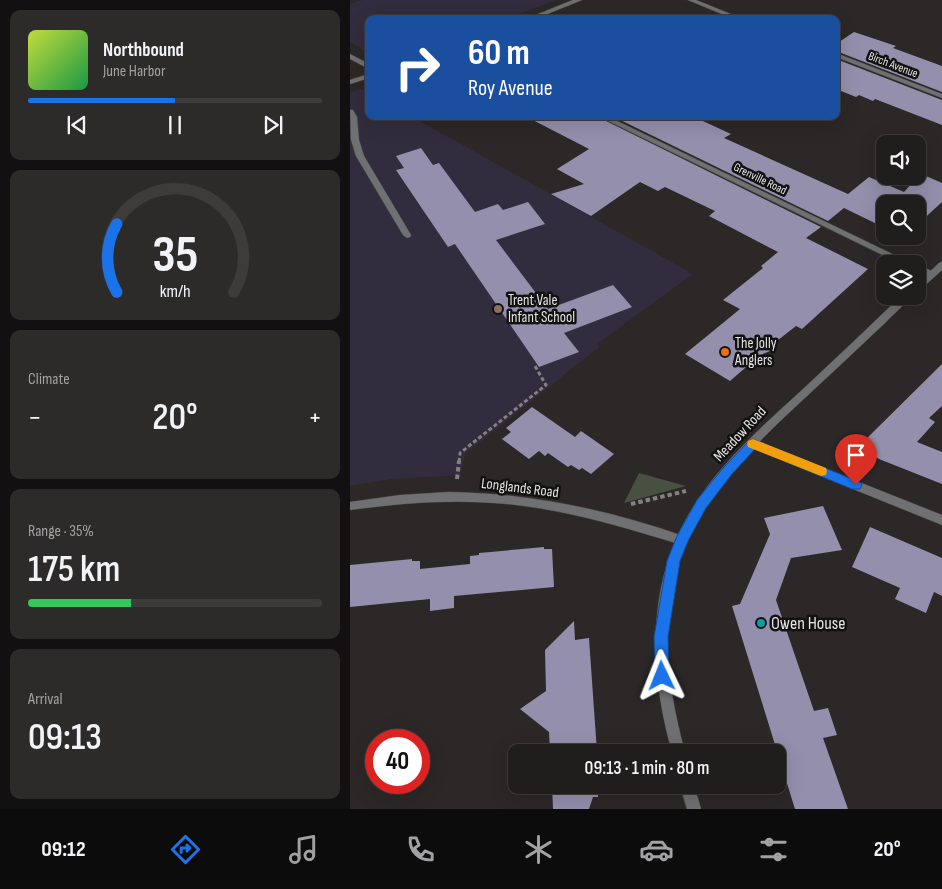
<!DOCTYPE html>
<html lang="en">
<head>
<meta charset="utf-8">
<style>
	:root { --surface:#201e1d; --page:#2d2b2a; --text:#f1f3f6; --muted:#a2a2a4; --line:#3d3c3b; --accent:#1a73e8 }
	body { margin:0; font-family:"Sofia Sans Condensed",sans-serif; background:var(--page); color:var(--text); height:100vh; display:flex; flex-direction:column; font-size:19px; white-space:nowrap }
	* { box-sizing:border-box; margin:0 }
	p { font-size:16px; color:var(--muted) }
	.icon { flex:none; width:28px; height:28px; fill:none; stroke:currentColor; stroke-width:2; stroke-linecap:round; stroke-linejoin:round }
	.map { position:relative; flex:1; overflow:hidden }
	.sheet { display:flex; flex-direction:column; gap:10px; padding:10px; background:#121010; width:350px }
	.sheet>* { flex:none }
	.top-card { position:absolute; left:15px; top:15px; width:475px; height:105px; border-radius:10px; box-shadow:0 5px 20px #0002,0 0 0 1px var(--line); background:#1a4fa0; color:#fff; overflow:hidden }
	.buttons { position:absolute; left:526px; top:135px; display:grid; gap:10px }
	.buttons a { display:grid; place-items:center; width:50px; height:50px; border-radius:10px; background:var(--surface); box-shadow:0 5px 20px #0002,0 0 0 1px var(--line); font-size:25px }
	.speed { position:absolute; left:15px; top:729px; display:flex; gap:10px; font-size:25px; font-weight:700; text-align:center }
	.speed>* { display:grid; place-content:center; width:65px; height:65px; border-radius:50%; background:var(--surface); box-shadow:0 5px 20px #0002,0 0 0 1px var(--line); line-height:1 }
	.speed .limit { border:8px solid #d22; background:#fff; color:#111 }
	.pin { position:absolute; display:grid; place-items:center; width:42px; height:42px; color:#fff; margin:-51px -21px; border-radius:50% 50% 50% 0; rotate:-45deg; box-shadow:0 0 5px #0007 }
	.pin .icon { rotate:45deg }
	.me { position:absolute; width:55px; margin:-28px; rotate:358deg; stroke-linejoin:round; filter:drop-shadow(0 0 4px #0008) }
	.turn { display:flex; align-items:center; gap:18px; height:105px; padding:0 20px; font-size:22px }
	.turn .icon { width:65px; height:65px; stroke-width:2.5 }
	.turn b { display:block; font-size:35px; line-height:42px }
	.big { font-size:38px; font-weight:600; line-height:1.1 }
	.sheet .widget { flex:1; display:flex; flex-direction:column; justify-content:center; gap:8px; min-width:0; padding:0 18px; border-radius:10px; background:var(--page) }
	.sheet .dial { align-items:center; gap:0 }
	.dial svg { height:130px; overflow:visible; fill:none; stroke:var(--line); stroke-width:7; stroke-linecap:round; text-anchor:middle }
	.dial text { fill:var(--text); stroke:none }
	.song { display:flex; align-items:center; gap:15px }
	.cover { width:60px; height:60px; border-radius:8px; background:linear-gradient(135deg,hsl(70 70% 55%),hsl(140 70% 35%)) }
	.played { height:5px; border-radius:2px; background:linear-gradient(90deg,var(--accent) 50%,var(--line) 50%) }
	.keys { display:flex; justify-content:space-around; direction:ltr }
	.heat { display:flex; justify-content:space-between; align-items:center; font-size:28px; direction:ltr }
	.charge { height:8px; border-radius:4px; background:linear-gradient(90deg,#34c759 35%,var(--line) 0) }
	.trip { position:absolute; left:158px; top:744px; width:278px; height:50px; border-radius:10px; background:var(--surface); box-shadow:0 5px 20px #0002,0 0 0 1px var(--line); font-weight:600; line-height:50px; text-align:center }
	.tabs { display:flex; height:80px; justify-content:space-around; align-items:center; background:#0d0c0c; color:var(--muted) }
	.tabs .icon { width:35px; height:35px }
	.tabs .active { color:var(--accent) }
	.tabs b { font-size:22px; color:var(--text) }
	main { display:flex; flex:1; min-height:0 }
	.map>svg:first-child { display:block }
	.education { fill:#322d3e }
	.green { fill:#485041 }
	.building { fill:#938fac }
	.lines { fill:none; stroke-linecap:round; stroke-linejoin:round }
	.service-casing { stroke:#494645; stroke-width:1 }
	.minor-casing { stroke:#494645; stroke-width:1 }
	.tertiary-casing { stroke:#494645; stroke-width:1 }
	.path-far1 { stroke:#848280; stroke-width:3; stroke-dasharray:4 2.5; stroke-linecap:butt }
	.path { stroke:#848280; stroke-width:4; stroke-dasharray:4.5 3; stroke-linecap:butt }
	.service { fill:#6f7071; fill-rule:evenodd }
	.minor { fill:#6f7071; fill-rule:evenodd }
	.tertiary { fill:#6f7071; fill-rule:evenodd }
	.route { fill:#1a73e8; stroke:#114b97 }
	.slow { fill:#f59e0b }
	.education-dot { fill:#8d6e63; stroke:#121111; stroke-width:2 }
	.food-dot { fill:#e8710a; stroke:#121111; stroke-width:2 }
	.culture-dot { fill:#0f9aa8; stroke:#121111; stroke-width:2 }
	.labels { text-anchor:middle; dominant-baseline:central; stroke-width:5; stroke-linejoin:round; paint-order:stroke }
	.far-street-label { font-size:12px; fill:#e5e4e2; stroke:#121111 }
	.poi-label { font-size:15px; fill:#e5e4e2; stroke:#121111; text-anchor:start }
	.street-label { font-size:15px; fill:#e5e4e2; stroke:#121111 }
	.near-poi-label { font-size:18px; fill:#e5e4e2; stroke:#121111; text-anchor:start }
</style>
</head>
<body>
<main>
<section class="sheet">
<div class="widget">
<div class="song"><i class="cover"></i><div><b>Northbound</b><p>June Harbor</p></div></div>
<div class="played"></div>
<div class="keys"><svg class="icon" aria-label="previous" viewBox="0 0 24 24"><path d="M18 5L8 12l10 7zM5 5v14"/></svg><svg class="icon" aria-label="pause" viewBox="0 0 24 24"><path d="M8 5v14M16 5v14"/></svg><svg class="icon" aria-label="next" viewBox="0 0 24 24"><path d="M6 5l10 7-10 7zM19 5v14"/></svg></div>
</div>
<div class="widget dial"><svg viewBox="0 0 100 80">
<path d="M14 69A42 42 0 1 1 86 69"/>
<path d="M14 69A42 42 0 0 1 14 27" stroke="#1a73e8"/>
<text x="50" y="56" font-size="32" font-weight="700">35</text>
<text x="50" y="72" font-size="11">km/h</text>
</svg></div>
<div class="widget"><p>Climate</p>
<div class="heat"><a>−</a><b class="big">20°</b><a>+</a></div>
</div>
<div class="widget"><p>Range · 35%</p><b class="big">175 km</b><div class="charge"></div></div>
<div class="widget"><p>Arrival</p><b class="big">09:13</b></div>
</section>
<div class="map">
<svg width="592" height="809" viewBox="0 0 592 809">
	<rect width="100%" height="100%" fill="#2b2827"/>
	<path class="education" d="M12,0H206L155,19H19V53L0,42V4Z
		M11,89L19,93V116H61L343,274L248,343L249,347L115,454L111,475L42,479L0,486V92Z"/>
	<path class="green" d="M289,473L336,486L274,503Z"/>
	<path class="building" d="M504,32L546,46L543,48L592,66V92L486,51V44Z
		M486,59L592,100V125L525,99L523,101L509,95L506,97L486,89Z
		M175,116H246L471,227L456,238L518,269L452,329L446,326L423,344L420,351L410,355L380,381L335,354L390,309L373,300L413,268L411,266L428,252L359,216L365,211L315,187L308,191L290,182L241,216L201,194L234,184L207,169L239,149Z
		M262,116H342L381,134L374,138L498,194L519,177L554,192L564,181H571L576,176L592,183V202L568,224V204H535V228L494,208L478,221Z
		M71,148L83,165L89,163L125,212L148,204L153,210L178,202L195,224L146,240L198,309L263,285L282,307L214,333L229,352L189,367L105,244L98,247L46,170L54,168L46,156Z
		M592,364V406L579,418L585,422L567,442L592,452V484L529,459L509,446Z
		M182,407L225,437L231,431L264,454L241,474L232,468L229,470L221,465L218,467L198,453L195,456L189,451L179,459L152,439L161,432L156,428Z
		M473,506L492,550L441,558L426,600L464,711L478,708L487,735L473,738L498,809H445L382,606L390,604L420,534L414,518Z
		M520,527L592,558V596L584,592L576,613L545,599L550,588L502,567Z
		M194,547V549H202L204,587L104,596V608L80,611V599L0,607V565L62,559V561H70V569L120,564V556L129,555V553Z
		M224,621L225,640L239,638L247,752H200L199,732L170,709L196,691L195,650Z
		M202,785H247L248,797H243L239,809H203Z"/>
	<g class="lines">
		<defs>
			<path id="service" d="M0,110H3L7,117L9,140L14,156L61,235L60,237L57,238L53,235L6,156L1,140Z"/>
			<path id="minor" d="M223,0H232L185,19H176Z
				M338,0H346L393,19H384Z
				M486,53L592,94V98L486,57Z
				M0,54L19,64V69L0,59Z
				M19,74V78L0,84V80Z
				M248,116H257L563,264H551Z
				M568,265L584,272L585,274L581,277L568,271Z
				M403,440L592,515V525L399,447L398,444L399,441Z
				M99,492C180,493 260,510 336,537L338,540L336,543L332,545C280,529 228,513 174,506C116,498 58,502 0,510V502L50,495Z"/>
			<path id="tertiary" d="M592,262V270L571,289L568,290V283L589,263Z
				M551,296H561C554,306 543,314 535,323C518,339 502,354 485,370C432,420 371,470 338,537C306,604 316,683 335,752H322C302,682 297,605 327,537C353,478 406,432 452,390C485,359 518,328 551,296Z
				M330,785H344L351,809H337Z"/>
		</defs>
		<use href="#service" class="service-casing"/>
		<use href="#minor" class="minor-casing"/>
		<use href="#tertiary" class="tertiary-casing"/>
		<path class="path-far1" d="M109,462L110,453L196,385L185,366"/>
		<path class="path" d="M107,479L109,461
			M281,504L336,491"/>
		<use href="#service" class="service"/>
		<use href="#minor" class="minor"/>
		<use href="#tertiary" class="tertiary"/>
	</g>
	<path class="route" d="M403,439L510,482L512,485L510,489H502L405,449L382,474L356,508L338,541L330,561L318,637L319,676L317,681L312,683L307,681L305,676L304,637L317,561L327,536L347,500L374,467L399,441Z"/>
	<path class="slow" d="M403,439L476,468L477,471L476,475L471,476L398,447L397,444L398,441Z"/>
	<circle class="education-dot" cx="148" cy="309" r="5"/>
	<circle class="food-dot" cx="375" cy="352" r="5"/>
	<circle class="culture-dot" cx="411" cy="623" r="5"/>
	<g class="labels">
		<g class="far-street-label">
			<text transform="translate(543 65) rotate(21)">Birch Avenue</text>
			<text transform="translate(410 179) rotate(26)">Grenville Road</text>
		</g>
		<g class="poi-label">
			<text x="158" y="300">Trent Vale<tspan x="158" dy="17">Infant School</tspan></text>
			<text x="385" y="343">The Jolly<tspan x="385" dy="17">Anglers</tspan></text>
		</g>
		<g class="street-label">
			<text transform="translate(390 434) rotate(-47)">Meadow Road</text>
			<text transform="translate(170 488) rotate(7)">Longlands Road</text>
		</g>
		<g class="near-poi-label">
			<text x="421" y="623">Owen House</text>
		</g>
	</g>
</svg>
<div class="buttons">
<a><svg class="icon" aria-label="sound" viewBox="0 0 24 24"><path d="M4 9h4l5-4v14l-5-4H4zM17 9q2 3 0 6"/></svg></a>
<a><svg class="icon" aria-label="search" viewBox="0 0 24 24"><circle cx="10" cy="10" r="6"/><path d="M15 15l6 6"/></svg></a>
<a><svg class="icon" aria-label="layers" viewBox="0 0 24 24"><path d="M12 4l9 5-9 5-9-5zM3 14l9 5 9-5"/></svg></a>
</div>
<div class="speed"><div class="limit">40</div></div>
<div class="pin" style="left:506px;top:485px;background:#d93025"><svg class="icon" aria-label="arrive" viewBox="0 0 24 24"><path d="M6 21V4h12l-3 4 3 4H6"/></svg></div>
<svg class="me" style="left:312px;top:676px" viewBox="-20 -20 40 40"><path d="M0-17L14 15 0 8-14 15z" fill="#1a73e8" stroke="#fff" stroke-width="4"/></svg>
<div class="trip">09:13 · 1 min · 80 m</div>
<div class="top-card">
<div class="turn"><svg class="icon" aria-label="right" viewBox="0 0 24 24"><path d="M7 20v-9h11M14 6l5 5-5 5"/></svg><div><b>60 m</b>Roy Avenue</div></div>
</div>
</div>
</main>
<nav class="tabs">
<b>09:12</b>
<svg class="icon active" aria-label="directions" viewBox="0 0 24 24"><path d="M12 3l9 9-9 9-9-9zM9 14v-3h6M13 9l2 2-2 2"/></svg>
<svg class="icon" aria-label="music" viewBox="0 0 24 24"><path d="M9 18V5l10-2v13"/><circle cx="6" cy="18" r="3"/><circle cx="16" cy="16" r="3"/></svg>
<svg class="icon" aria-label="phone" viewBox="0 0 24 24"><path d="M5 4h4l2 5-3 2q2 4 5 5l2-3 5 2v4C11 20 4 13 5 4z"/></svg>
<svg class="icon" aria-label="climate" viewBox="0 0 24 24"><path d="M12 3v18M4 7l16 10M4 17L20 7"/></svg>
<svg class="icon" aria-label="car" viewBox="0 0 24 24"><path d="M5 17H2v-5l4-1 3-4h7l3 4 3 1v5h-3M9 17h6M6 11h13"/><circle cx="7" cy="17" r="2"/><circle cx="17" cy="17" r="2"/></svg>
<svg class="icon" aria-label="filters" viewBox="0 0 24 24"><path d="M4 7h16M4 17h16"/><circle cx="9" cy="7" r="2"/><circle cx="15" cy="17" r="2"/></svg>
<b>20°</b>
</nav>
</body>
</html>
